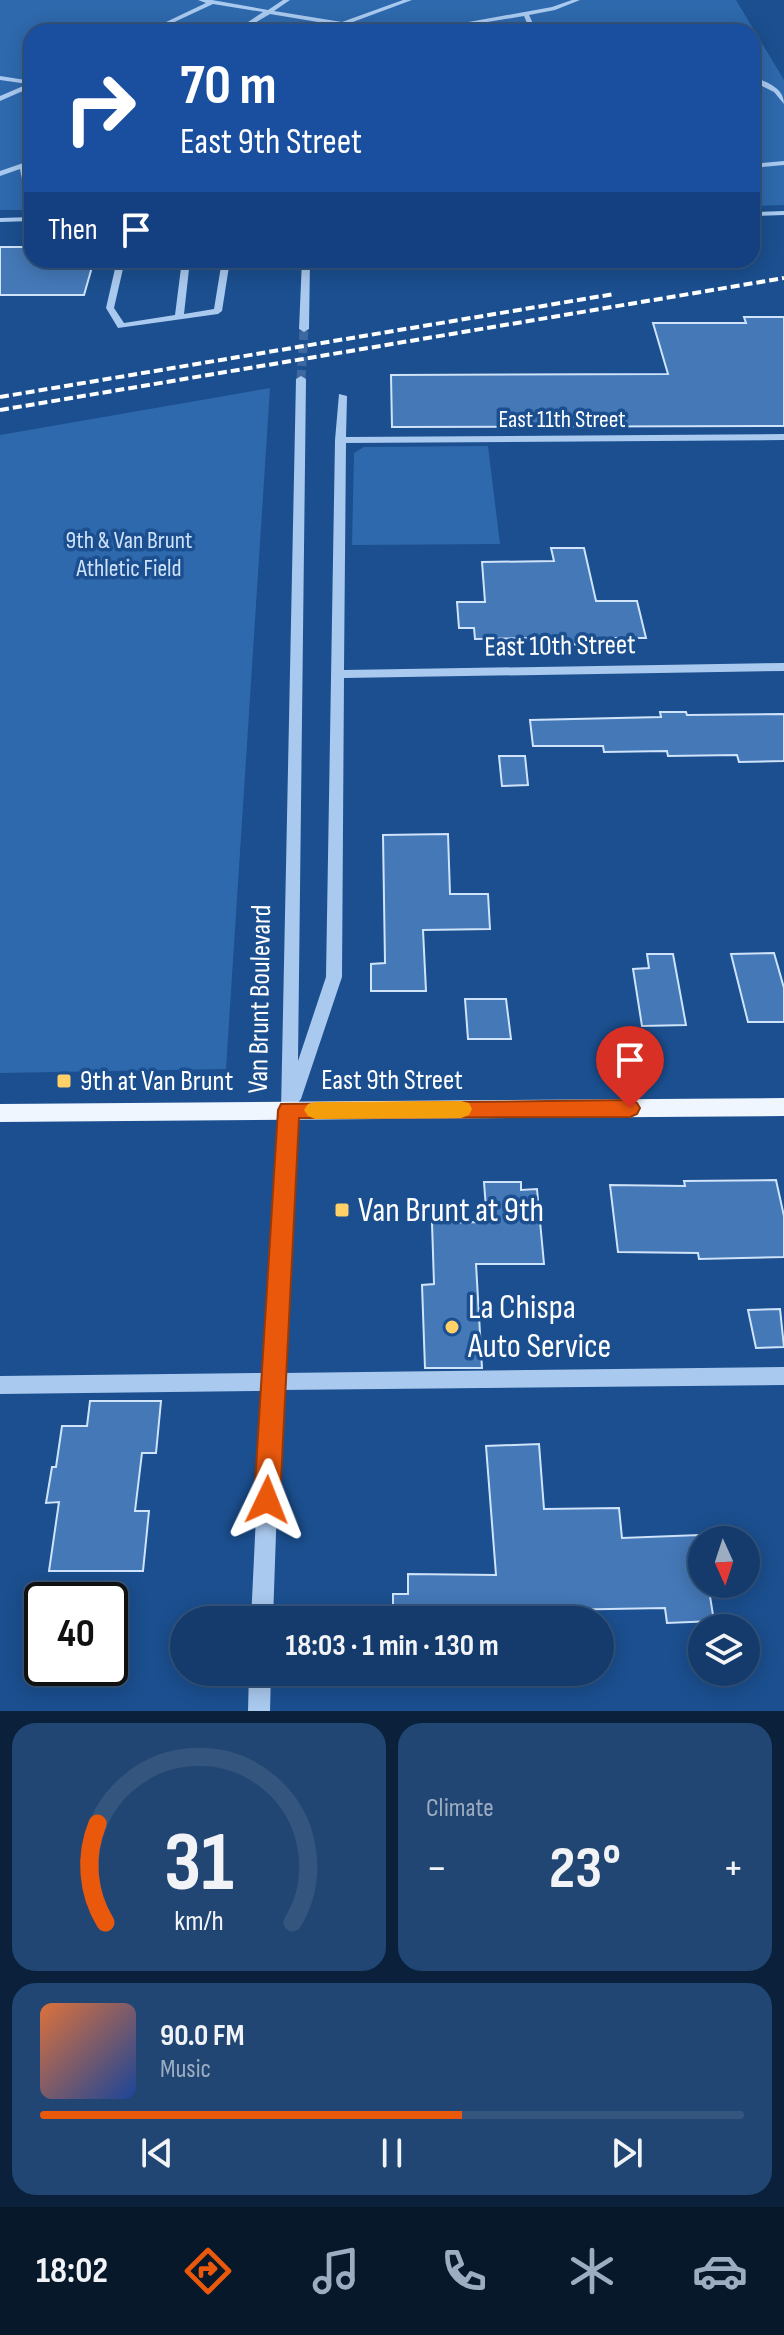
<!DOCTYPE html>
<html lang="en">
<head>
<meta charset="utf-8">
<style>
	:root { --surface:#143b6b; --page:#214673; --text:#f1f3f6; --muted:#9dadc1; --line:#33557e; --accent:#ea580c }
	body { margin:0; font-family:"Sofia Sans Condensed",sans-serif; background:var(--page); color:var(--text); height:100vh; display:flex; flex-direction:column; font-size:30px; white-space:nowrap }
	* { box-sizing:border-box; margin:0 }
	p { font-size:26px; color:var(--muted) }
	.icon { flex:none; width:44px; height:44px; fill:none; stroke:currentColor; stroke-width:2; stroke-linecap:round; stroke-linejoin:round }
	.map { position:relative; height:1711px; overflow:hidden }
	.sheet { display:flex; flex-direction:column; gap:12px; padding:12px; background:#0b203b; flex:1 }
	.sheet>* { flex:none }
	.hud { position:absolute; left:24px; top:24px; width:736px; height:244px; border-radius:24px; box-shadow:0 4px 20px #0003,0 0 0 2px var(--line); background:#1a4fa0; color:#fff; overflow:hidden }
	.needle { width:52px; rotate:177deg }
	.buttons { position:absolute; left:688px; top:1526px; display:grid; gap:16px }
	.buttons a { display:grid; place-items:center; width:72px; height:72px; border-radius:50%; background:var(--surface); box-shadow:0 4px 20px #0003,0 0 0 2px var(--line); font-size:40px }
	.speed { position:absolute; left:24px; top:1582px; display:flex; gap:16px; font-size:40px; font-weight:700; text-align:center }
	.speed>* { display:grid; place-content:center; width:104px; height:104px; border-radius:50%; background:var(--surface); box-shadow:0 4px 20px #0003,0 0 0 2px var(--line); line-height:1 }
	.speed .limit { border:4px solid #111; border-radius:12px; background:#fff; color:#111 }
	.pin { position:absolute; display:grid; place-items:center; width:68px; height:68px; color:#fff; margin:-82px -34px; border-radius:50% 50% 50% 0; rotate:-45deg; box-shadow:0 0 8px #0007 }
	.pin .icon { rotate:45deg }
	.me { position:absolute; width:88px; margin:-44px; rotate:2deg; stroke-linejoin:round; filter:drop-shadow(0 0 6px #0008) }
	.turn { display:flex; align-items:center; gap:28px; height:168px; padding:0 24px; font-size:36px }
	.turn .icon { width:104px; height:104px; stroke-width:2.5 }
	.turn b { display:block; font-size:56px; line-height:68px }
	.then { display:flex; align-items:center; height:76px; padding:0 24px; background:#0003; gap:16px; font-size:30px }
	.big { font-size:60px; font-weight:700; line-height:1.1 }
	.sheet .widget { flex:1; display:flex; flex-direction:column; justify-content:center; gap:12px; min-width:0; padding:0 28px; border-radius:24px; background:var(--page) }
	.sheet .dial { align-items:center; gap:0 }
	.dial svg { height:208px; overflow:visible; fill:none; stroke:var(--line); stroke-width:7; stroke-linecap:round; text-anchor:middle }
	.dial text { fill:var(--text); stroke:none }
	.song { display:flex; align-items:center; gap:24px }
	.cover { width:96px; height:96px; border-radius:12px; background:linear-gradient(135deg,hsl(20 70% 55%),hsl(220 70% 35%)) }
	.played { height:8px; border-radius:4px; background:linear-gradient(90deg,var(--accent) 60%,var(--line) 60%) }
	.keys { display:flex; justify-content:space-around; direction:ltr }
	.heat { display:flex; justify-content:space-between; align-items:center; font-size:44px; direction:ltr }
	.sheet .tiles { flex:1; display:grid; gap:12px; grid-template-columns:1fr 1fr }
	.widget:last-child { grid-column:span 2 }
	.trip { position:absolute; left:170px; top:1606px; width:444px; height:80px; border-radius:40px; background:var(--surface); box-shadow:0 4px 20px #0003,0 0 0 2px var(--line); font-weight:700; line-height:80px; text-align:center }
	.tabs { display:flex; height:128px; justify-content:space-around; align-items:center; background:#08182b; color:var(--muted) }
	.tabs .icon { width:56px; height:56px }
	.tabs .current { color:var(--accent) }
	.tabs b { font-size:36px; color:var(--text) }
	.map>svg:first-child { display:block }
	.green { fill:#2e69ad }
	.building { fill:#4478b7; stroke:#cfe3fa; stroke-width:2 }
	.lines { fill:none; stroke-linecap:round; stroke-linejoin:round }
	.minor-tunnel { stroke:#3d69a0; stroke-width:9; stroke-dasharray:9 4; stroke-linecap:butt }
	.minor { fill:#a9c9ee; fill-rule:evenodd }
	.major { fill:#f0f6ff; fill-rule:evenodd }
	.rail { stroke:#fff; stroke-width:4; stroke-dasharray:9 4; stroke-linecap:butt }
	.route { fill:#ea580c; stroke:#983908; stroke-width:2 }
	.slow { fill:#f59e0b }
	.poi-dot { fill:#ffd166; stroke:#1b4f8f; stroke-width:3 }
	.labels { text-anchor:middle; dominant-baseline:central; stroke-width:7; stroke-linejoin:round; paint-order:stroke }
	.far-street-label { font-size:24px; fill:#fff; stroke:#1b4f8f }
	.far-park-label { font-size:24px; fill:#cfe3fa; stroke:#1b4f8f }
	.street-label { font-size:28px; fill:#fff; stroke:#1b4f8f }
	.poi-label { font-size:28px; fill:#fff; stroke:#1b4f8f; text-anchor:start }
	.near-poi-label { font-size:34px; fill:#fff; stroke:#1b4f8f; text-anchor:start }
</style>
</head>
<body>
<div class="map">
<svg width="784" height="1711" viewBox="0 0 784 1711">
	<rect width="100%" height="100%" fill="#1b4f8f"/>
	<path class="green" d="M0,0H736L784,80V205L752,206V32H32V210H0Z
		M270,388L226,1069L0,1073V435Z
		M488,446L500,544L352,545L354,453L364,447Z"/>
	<path class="building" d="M0,247H32V260H94L84,295H0Z
		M744,317H784V426L392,427L391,375L668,374L653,323H746Z
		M551,548H584L596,601H637L646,638H595L597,644L537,645L536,638L475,639L474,628H459L457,602H485L482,562L554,561Z
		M660,712H686L687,715L784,714V761L739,762L737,755L668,756L667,751L604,752L603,746H533L530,720L661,717Z
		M499,756H525L528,785L502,786Z
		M448,834L450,894H488L490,929L423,930L426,991H371V964L385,963L383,835Z
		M774,953L784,988V1022H748L731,954Z
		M647,954H673L686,1025L642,1026L633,969L649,968Z
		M465,999H506L511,1039H468Z
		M776,1180L784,1216V1257L699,1259L698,1253L618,1252L610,1185L685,1186L684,1181Z
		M484,1182H521V1190L537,1189L544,1264H476L482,1368H425L422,1285L434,1284L432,1223L487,1222Z
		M780,1309L784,1347L756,1348L748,1310Z
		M90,1401H161L156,1453H142L135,1511H149L143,1571H49L59,1502L46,1503L52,1467H56L62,1426H87Z
		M539,1444L544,1509L619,1508L622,1538L699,1535L702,1584H708L714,1621L667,1623L665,1608L553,1610L554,1620H393V1594H408V1574L496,1575L486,1446Z"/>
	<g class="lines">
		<path class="minor-tunnel" d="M301,379L304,329"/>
		<path class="minor" d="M198,0H212L268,10L283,0H290L274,11L342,22L403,0H412L342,26L270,14L240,32H233L263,12L213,4L153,32H145L206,3Z
			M572,0H580L555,10L529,15L537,32H531L524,16L427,32H413L552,7Z
			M0,76L32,81V87L0,101V96L28,84L0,80Z
			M752,76C766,82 784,87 784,104L774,92L752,81Z
			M32,160V165L27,167L32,184L22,179L20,169L0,176V171Z
			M784,161V165L752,168V164Z
			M784,211V215L752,216V212Z
			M32,217V221L0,222V218Z
			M23,239H32V243H23Z
			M117,260H125L114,308L124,323L175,315L182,260H190L184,314L214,309L222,260H230L222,311L218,314L118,328L106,308Z
			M302,260H310L309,329L304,332L299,329Z
			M301,376L306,379L298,1061L326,977L335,440L339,394L347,396L346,437L784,434V440L346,443L344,670L784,663V671L344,678L342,977L301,1099L297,1104L282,1373L784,1367V1385L281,1390L273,1620H251L262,1391L0,1394V1376L263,1373L281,1110L296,379Z
			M249,1672H271L270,1711H248Z"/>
		<path class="major" d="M784,1098V1116L0,1122V1104Z"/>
		<path class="rail" d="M0,397L614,294
			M0,410L784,278"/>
	</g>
	<path class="route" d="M630,1100L637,1103L640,1108L637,1114L630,1117L299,1118L280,1500L276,1509L267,1513L258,1509L254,1500L278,1110L281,1104Z"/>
	<path class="slow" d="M461,1101L469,1103L472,1109L469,1115L461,1118L315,1119L308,1116L304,1110L308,1104L315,1102Z"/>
	<g class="poi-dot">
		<rect x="56" y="1073" width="16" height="16" rx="4"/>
		<rect x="334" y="1202" width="16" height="16" rx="4"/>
		<circle cx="452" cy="1327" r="8"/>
	</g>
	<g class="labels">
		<g class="far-street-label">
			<text x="562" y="419">East 11th Street</text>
		</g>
		<g class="far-park-label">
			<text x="129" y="540">9th &amp; Van Brunt<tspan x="129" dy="28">Athletic Field</tspan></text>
		</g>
		<g class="street-label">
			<text transform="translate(560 646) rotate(-1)">East 10th Street</text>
			<text transform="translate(260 999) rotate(-89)">Van Brunt Boulevard</text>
			<text x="392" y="1080">East 9th Street</text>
		</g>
		<g class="poi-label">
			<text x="80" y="1081">9th at Van Brunt</text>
		</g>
		<g class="near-poi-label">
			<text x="358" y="1210">Van Brunt at 9th</text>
			<text x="468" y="1307">La Chispa<tspan x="468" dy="39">Auto Service</tspan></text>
		</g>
	</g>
</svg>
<div class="buttons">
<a><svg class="needle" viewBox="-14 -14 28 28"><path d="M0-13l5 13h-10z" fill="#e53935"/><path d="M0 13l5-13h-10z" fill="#9dadc1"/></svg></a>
<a><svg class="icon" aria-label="layers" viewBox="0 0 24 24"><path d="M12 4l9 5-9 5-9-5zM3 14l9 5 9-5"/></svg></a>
</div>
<div class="speed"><div class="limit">40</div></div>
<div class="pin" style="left:630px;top:1108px;background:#d93025"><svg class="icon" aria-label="arrive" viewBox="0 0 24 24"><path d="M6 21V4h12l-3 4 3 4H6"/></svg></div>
<svg class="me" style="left:267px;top:1500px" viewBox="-20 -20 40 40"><path d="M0-17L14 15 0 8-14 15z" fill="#ea580c" stroke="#fff" stroke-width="4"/></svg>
<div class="trip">18:03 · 1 min · 130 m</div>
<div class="hud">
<div class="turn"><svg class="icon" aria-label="right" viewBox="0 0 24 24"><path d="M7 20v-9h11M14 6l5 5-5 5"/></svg><div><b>70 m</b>East 9th Street</div></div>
<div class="then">Then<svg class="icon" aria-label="arrive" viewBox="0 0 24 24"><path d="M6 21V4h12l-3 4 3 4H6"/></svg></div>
</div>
</div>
<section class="sheet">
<div class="tiles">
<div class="widget dial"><svg viewBox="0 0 100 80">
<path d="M14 69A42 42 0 1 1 86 69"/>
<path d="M14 69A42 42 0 0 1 11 31" stroke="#ea580c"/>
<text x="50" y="56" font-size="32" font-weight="700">31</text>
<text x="50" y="72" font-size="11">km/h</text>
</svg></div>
<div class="widget"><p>Climate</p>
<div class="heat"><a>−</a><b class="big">23°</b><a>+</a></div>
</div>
<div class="widget">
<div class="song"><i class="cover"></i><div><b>90.0 FM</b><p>Music</p></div></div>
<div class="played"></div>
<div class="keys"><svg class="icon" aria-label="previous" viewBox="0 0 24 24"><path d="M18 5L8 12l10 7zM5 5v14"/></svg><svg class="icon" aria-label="pause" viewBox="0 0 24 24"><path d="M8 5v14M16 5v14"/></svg><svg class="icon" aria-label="next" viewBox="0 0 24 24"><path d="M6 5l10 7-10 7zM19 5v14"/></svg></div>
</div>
</div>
</section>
<nav class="tabs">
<b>18:02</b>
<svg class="icon current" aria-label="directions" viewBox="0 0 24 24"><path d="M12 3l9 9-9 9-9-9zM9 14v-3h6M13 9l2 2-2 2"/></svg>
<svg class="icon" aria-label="music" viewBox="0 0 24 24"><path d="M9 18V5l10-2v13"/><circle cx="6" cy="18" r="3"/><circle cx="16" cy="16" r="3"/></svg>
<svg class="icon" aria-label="phone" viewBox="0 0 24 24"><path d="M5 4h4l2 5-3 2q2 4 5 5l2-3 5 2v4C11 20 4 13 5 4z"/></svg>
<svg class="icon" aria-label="climate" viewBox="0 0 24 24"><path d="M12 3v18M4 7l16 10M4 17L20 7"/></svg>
<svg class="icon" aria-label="car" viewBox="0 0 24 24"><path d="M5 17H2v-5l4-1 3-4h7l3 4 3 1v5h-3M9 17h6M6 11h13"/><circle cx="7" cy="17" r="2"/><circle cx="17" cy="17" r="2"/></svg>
</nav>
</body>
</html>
